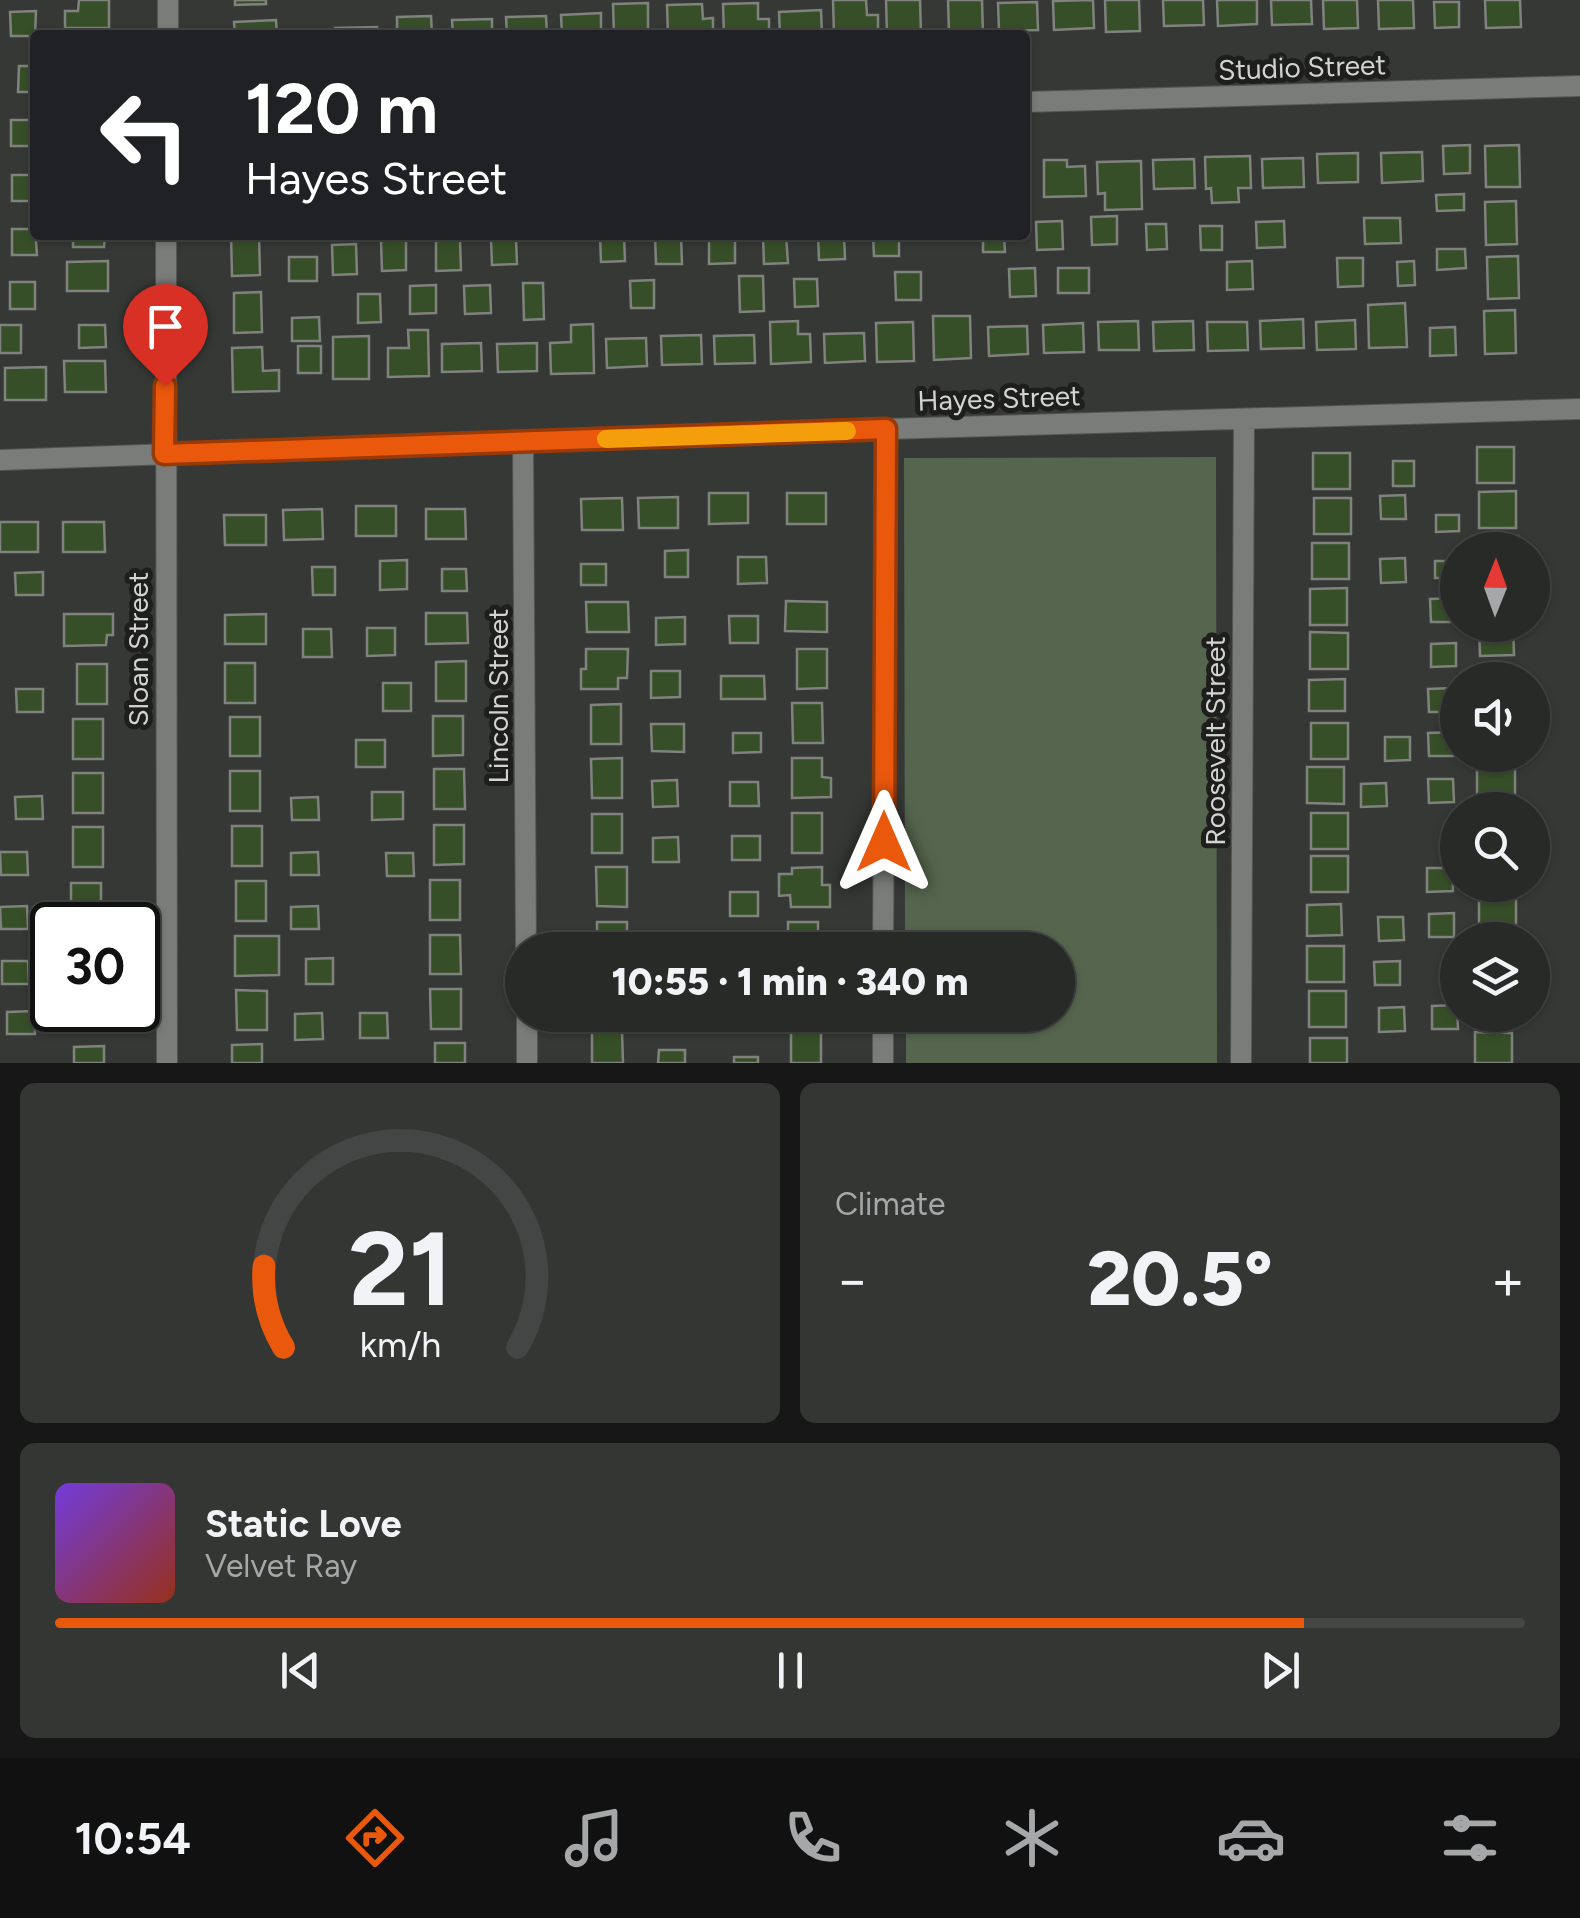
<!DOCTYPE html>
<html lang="en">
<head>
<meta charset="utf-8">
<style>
	:root { --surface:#282a28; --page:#343634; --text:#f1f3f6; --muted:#a5a7a8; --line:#444645; --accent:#ea580c }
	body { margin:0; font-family:Figtree,sans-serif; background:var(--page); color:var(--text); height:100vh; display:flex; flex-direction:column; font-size:38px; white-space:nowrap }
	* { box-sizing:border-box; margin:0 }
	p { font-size:32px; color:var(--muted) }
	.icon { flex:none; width:55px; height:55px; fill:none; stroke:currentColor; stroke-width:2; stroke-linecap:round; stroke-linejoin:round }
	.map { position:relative; height:1063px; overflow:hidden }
	.panel { display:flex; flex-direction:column; gap:20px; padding:20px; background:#161716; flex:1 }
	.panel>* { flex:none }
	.guide { position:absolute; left:30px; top:30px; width:1000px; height:210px; border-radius:10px; box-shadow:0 2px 8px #0004,0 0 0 2px var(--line); background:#202124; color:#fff; overflow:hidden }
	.needle { width:65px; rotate:1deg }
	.controls { position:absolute; left:1440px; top:532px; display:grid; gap:20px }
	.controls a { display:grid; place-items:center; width:110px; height:110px; border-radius:50%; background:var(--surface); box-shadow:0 2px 8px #0004,0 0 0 2px var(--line); font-size:50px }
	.speed { position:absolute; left:30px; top:902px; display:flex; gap:20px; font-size:50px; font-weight:700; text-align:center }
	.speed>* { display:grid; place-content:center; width:130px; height:130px; border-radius:50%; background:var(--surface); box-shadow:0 2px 8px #0004,0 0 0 2px var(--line); line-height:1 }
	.speed .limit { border:5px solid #111; border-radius:15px; background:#fff; color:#111 }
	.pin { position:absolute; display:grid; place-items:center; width:85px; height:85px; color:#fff; margin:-102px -42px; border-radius:50% 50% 50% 0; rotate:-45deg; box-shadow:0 0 10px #0007 }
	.pin .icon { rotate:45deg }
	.me { position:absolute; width:110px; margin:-55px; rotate:0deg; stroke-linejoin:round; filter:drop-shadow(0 0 8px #0008) }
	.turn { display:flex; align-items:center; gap:35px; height:210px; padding:0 50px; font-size:45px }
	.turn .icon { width:130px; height:130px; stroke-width:2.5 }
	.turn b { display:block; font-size:70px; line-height:85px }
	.big { font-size:75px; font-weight:800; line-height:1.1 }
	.panel .card { flex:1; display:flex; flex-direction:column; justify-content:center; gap:15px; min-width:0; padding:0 35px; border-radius:15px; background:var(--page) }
	.panel .dial { align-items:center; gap:0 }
	.dial svg { height:260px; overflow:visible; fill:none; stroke:var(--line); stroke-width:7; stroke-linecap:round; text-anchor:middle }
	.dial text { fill:var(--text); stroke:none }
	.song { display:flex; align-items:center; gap:30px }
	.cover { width:120px; height:120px; border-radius:15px; background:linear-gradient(135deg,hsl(260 70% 55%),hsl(10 70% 35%)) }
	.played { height:10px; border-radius:5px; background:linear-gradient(90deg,var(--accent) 85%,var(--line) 85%) }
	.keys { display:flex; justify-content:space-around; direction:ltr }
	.heat { display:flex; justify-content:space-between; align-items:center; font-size:55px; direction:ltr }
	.panel .tiles { flex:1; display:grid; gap:20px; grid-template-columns:1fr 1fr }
	.card:last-child { grid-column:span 2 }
	.trip { position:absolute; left:505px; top:932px; width:570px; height:100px; border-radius:50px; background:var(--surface); box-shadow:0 2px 8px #0004,0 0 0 2px var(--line); font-weight:800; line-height:100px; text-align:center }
	.dock { display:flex; height:160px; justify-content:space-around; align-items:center; background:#101110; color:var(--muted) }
	.dock .icon { width:70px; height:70px }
	.dock .current { color:var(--accent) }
	.dock b { font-size:45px; color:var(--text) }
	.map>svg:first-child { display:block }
	.green { fill:#56654d }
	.building { fill:#374f28; stroke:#80827e; stroke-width:2.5 }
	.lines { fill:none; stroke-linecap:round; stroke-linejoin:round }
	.minor-casing { stroke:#535652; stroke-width:22 }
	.minor { stroke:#797c78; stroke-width:20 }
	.route-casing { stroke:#983908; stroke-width:25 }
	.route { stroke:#ea580c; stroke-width:18 }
	.slow { stroke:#f59e0b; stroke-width:18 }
	.labels { text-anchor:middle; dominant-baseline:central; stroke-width:10; stroke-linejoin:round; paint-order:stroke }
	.street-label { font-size:28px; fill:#d2d4d1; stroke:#1e1f1d }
</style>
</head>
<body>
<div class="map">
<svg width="1580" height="1063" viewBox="0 0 1580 1063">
	<rect width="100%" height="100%" fill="#363835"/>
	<path class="green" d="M1216,457L1217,1063H906V1015H1058V950H905L904,458Z"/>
	<path class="building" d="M79,0H109V28H65V11H78Z
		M235,0H266V4L235,5Z
		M833,0H866L867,15H878V35H834Z
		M886,0H920L921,34L887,35Z
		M948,0H982L983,35H949Z
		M1093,0L1094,28L1054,30L1053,1Z
		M1105,0H1139L1140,31L1106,32Z
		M1163,0H1203L1204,25L1164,26Z
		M1217,0H1257V24L1218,26Z
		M1271,0H1311L1312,24L1272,25Z
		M1323,0H1357L1358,28L1324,29Z
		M1378,0H1413L1414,28L1379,29Z
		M1485,0H1520L1521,27L1486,28Z
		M1037,2L1038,30L999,31L998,3Z
		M1434,2H1459V27L1435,28Z
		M648,3V35H614L613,4Z
		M758,3V19H769V35H724L723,4Z
		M702,4L703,19L713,18V35H668L667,5Z
		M821,10L822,35H780L779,12Z
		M36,11L35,36H11L10,12Z
		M601,13V35H562L561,15Z
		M431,16L432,35H397V17Z
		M546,16L547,35H507L506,17Z
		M492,19V35H453L452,20Z
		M276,20L277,35H235L234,22Z
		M377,27V35H336L335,28Z
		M19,66H35V92H18Z
		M11,120H35V146H11Z
		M1470,145V173L1444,174L1443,146Z
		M1519,145L1520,187H1486L1485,146Z
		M1422,152L1423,181L1382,183L1381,153Z
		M1358,153V182L1318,183L1317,154Z
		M1250,156L1251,188H1238L1239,202L1212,203L1211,188L1206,189L1205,157Z
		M1303,158L1304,187L1263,188L1262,159Z
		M1194,159L1195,188L1154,189L1153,160Z
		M1044,160H1067V167L1085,166L1086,196L1044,197Z
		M1141,161L1142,209L1105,210V193L1098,194L1097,162Z
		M1025,169H1029L1030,211H1025Z
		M12,175H35V201H12Z
		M1464,194V210L1437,211L1436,195Z
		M1516,201L1517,244L1486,245L1485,202Z
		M1117,216V244L1092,245L1091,217Z
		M1364,218H1400L1401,243L1365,244Z
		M1062,221L1063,249L1037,250L1036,222Z
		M1284,221L1285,247L1257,248L1256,222Z
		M1146,224H1166L1167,249L1147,250Z
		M1200,226H1222V250H1201Z
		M12,229H35L37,255H12Z
		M73,235H105L104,247H73Z
		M231,235H259L260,275L232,276Z
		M600,235H624L625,261L601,262Z
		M681,235L682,264H656L655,236Z
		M709,235H735V263L709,264Z
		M786,235L788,263L764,264L763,236Z
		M818,235H844L845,259L819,260Z
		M873,235H899V256H874Z
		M983,235H1004L1005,252H983Z
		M516,238L517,264L492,265L491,239Z
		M406,240V270L382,271L381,241Z
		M460,240L461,270L436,271V241Z
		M356,244L357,274L333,275L332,245Z
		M1437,249H1465L1466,268L1437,270Z
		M1518,256L1519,298L1488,299L1487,257Z
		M289,257H317V281H289Z
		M1337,258H1363V286L1338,287Z
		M108,261V291H67V262Z
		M1252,261L1253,289L1227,290V262Z
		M1414,261L1415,285L1398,286L1397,262Z
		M1035,268L1036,296L1010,297L1009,269Z
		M1058,268H1089V293H1058Z
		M895,272H921V300H896Z
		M739,276H763L764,311L740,312Z
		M794,279H817L818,306L795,307Z
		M654,280V308H631L630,281Z
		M10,282H35V309H10Z
		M523,283H543L544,319L524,320Z
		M436,285V313L410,314V286Z
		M490,285L491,313L465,314L464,286Z
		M261,292L262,332L234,333V293Z
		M358,294H380L381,322L358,323Z
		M1405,303L1407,347L1369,348L1368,305Z
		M1515,310L1516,353L1485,354L1484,311Z
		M933,316H970L971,358L934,360Z
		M319,317L320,341H292V318Z
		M1303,319L1304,348L1261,349L1260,321Z
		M1355,320L1356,349L1317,350L1316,322Z
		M798,321V334H810L811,362L771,364L770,322Z
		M1138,321L1139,350H1099L1098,322Z
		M1193,321L1194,350L1154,351L1153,322Z
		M913,322L914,361L877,362L876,323Z
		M1207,322H1247L1248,350L1208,351Z
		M1083,323L1084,352L1044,353L1043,325Z
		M593,324L594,373L551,374L550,343L571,342V325Z
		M0,325H21V353H0Z
		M79,325H105L106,347L79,348Z
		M1027,326L1028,354L989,356L988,327Z
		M1455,327L1456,355L1430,356V328Z
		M408,330H428L429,376L388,377V348H409Z
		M864,333L865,361L825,363L824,334Z
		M701,335L702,364L662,365L661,336Z
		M754,335L755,363L715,364L714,336Z
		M369,336V379H333V337Z
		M646,338L647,366L607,368L606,339Z
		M481,343L482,371L442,372V344Z
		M537,343V371L498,372L497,344Z
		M298,346H321V373H298Z
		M262,347L263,371L279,370V391L233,392L232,348Z
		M64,361H105L106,392H65Z
		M46,367V400H5V368Z
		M1477,447H1514V483H1477Z
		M1313,453H1350V489H1313Z
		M1393,461H1414V486H1393Z
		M1516,491V528H1479V492Z
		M709,493H748V523L709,524Z
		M787,493H826V524H787Z
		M1405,495L1406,519H1381L1380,496Z
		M678,497V528H639L638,498Z
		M622,498L623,530H582L581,499Z
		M1314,498H1351V534H1314Z
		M356,506H396V536H356Z
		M322,509L323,539L284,540L283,510Z
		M426,509H465L466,539H426Z
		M224,515H266V545H225Z
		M1436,515H1459V531L1436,532Z
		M0,522H38V552H0Z
		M63,522H104L105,552H63Z
		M1518,536V550H1481V537Z
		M1312,543H1349V579H1312Z
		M688,550V577H665V551Z
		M738,557H766L767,583L738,584Z
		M1405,558L1406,582L1381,583L1380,559Z
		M407,560V589L380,590V561Z
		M1435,561H1458V578H1435Z
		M581,564H606V585H581Z
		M312,567H335V595H313Z
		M442,569H466L467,591H442Z
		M43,572V595H16L15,573Z
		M1347,588V625H1310V589Z
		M1456,598V622H1431L1430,599Z
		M786,601L827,602V632L785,631Z
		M586,602H628L629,632H587Z
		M426,613H467L468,643L426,644Z
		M64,614H113V635H107L106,645L64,646Z
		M266,614V644H225V615Z
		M729,616H758V643H730Z
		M685,617V644L656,645V618Z
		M1479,625H1513L1514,655L1480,656Z
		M367,628H395V655L367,656Z
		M303,629H331L332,657H303Z
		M1310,632L1348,633V669H1310Z
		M1456,643V666L1431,667V644Z
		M586,649H628L627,678H618V689H581V669H586Z
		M797,649H827V688L797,689Z
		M466,661V701H436V662Z
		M225,663H255V703H225Z
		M77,664H107V704H77Z
		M651,671H680V697L651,698Z
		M1479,671H1516V680H1479Z
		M721,676H764L765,699H721Z
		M1345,679V711H1309V680Z
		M383,683H411V711H383Z
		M1453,688L1454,712H1429L1428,689Z
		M16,689H43V712H17Z
		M792,703H822L823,743H793Z
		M621,704V744H591V705Z
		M433,716H463V755L433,756Z
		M230,717H260V756H230Z
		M73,719H103V759H73Z
		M1311,723H1348V759H1311Z
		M651,724H684V752L652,751Z
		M1454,732V756H1429L1428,733Z
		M733,733H761V752L733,753Z
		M1385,737H1410V760L1385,761Z
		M356,740H385V767H356Z
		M622,758V798H592L591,759Z
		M792,758H822V777L831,778V797L792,798Z
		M1477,760H1515V796H1477Z
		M1307,767H1344V804L1307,803Z
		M434,769H464L465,809H434Z
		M230,771H260V811H230Z
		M73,773H103V813H73Z
		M1428,779H1453L1454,802L1429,803Z
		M677,780L678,806L653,807L652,781Z
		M730,782H758L759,806H730Z
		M1386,783L1387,806L1361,807V784Z
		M372,792H403V819L372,820Z
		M42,796L43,819H16L15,797Z
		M318,797L319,820H292L291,798Z
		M1475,806H1512V810H1475Z
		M792,813H822V853H792Z
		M1311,813H1348V849H1311Z
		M592,814H622V853H592Z
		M434,825H464V864L434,865Z
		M232,826H262V866H232Z
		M73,827H103V867H73Z
		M732,836H760V860H732Z
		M678,837L679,862H653V838Z
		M0,852H27L28,875H1Z
		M318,852L319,875H291V853Z
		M386,853H413L414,876H387Z
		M1311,856H1348V892H1311Z
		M596,867H627V907L597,906Z
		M822,867V885H830V907H791L790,895L779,896V874H792V868Z
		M1427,868H1452L1453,891L1427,892Z
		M430,880H460V920H430Z
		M236,881H266V921H236Z
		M71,883H101V922H71Z
		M730,892H758V916H730Z
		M1479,895H1516V931H1479Z
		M1341,904L1342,935L1307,936V905Z
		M27,906L28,929H1L0,907Z
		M318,906L319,929H291V907Z
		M1454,913V937H1429V914Z
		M1378,917H1403L1404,940L1379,941Z
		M597,922H627V950H597Z
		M788,922H818V950H788Z
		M430,935H460L461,974H430Z
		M235,936H279V975L235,976Z
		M1307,946H1344V982H1307Z
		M722,947H758V950H722Z
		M333,958V984H306V959Z
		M2,961H28L29,984H2Z
		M1400,961V985H1375L1374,962Z
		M430,989H461V1029H431Z
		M236,990L267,991V1030H237Z
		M1309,991H1346V1027H1309Z
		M1457,1005L1458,1029H1432V1006Z
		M1404,1007L1405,1031L1379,1032V1008Z
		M69,1010H99V1032H69Z
		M34,1011L35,1034H7V1012Z
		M322,1013L323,1039L295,1040V1014Z
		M360,1013H387L388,1038H360Z
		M657,1015H684V1022H657Z
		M731,1015H759V1025L731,1026Z
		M1474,1015H1511V1023H1474Z
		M592,1031H622L623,1063H592Z
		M791,1031H821V1063H791Z
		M1475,1032L1512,1033V1063H1475Z
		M1310,1038H1347V1063H1310Z
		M435,1043H465V1063H435Z
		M262,1044V1063H232V1045Z
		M104,1046V1063H74V1047Z
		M659,1050H685V1063H658Z
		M734,1057H758V1063H734Z"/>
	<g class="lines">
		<defs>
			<path id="minor" d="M168,35V0
				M1025,102L1580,86
				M166,235L167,1063
				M523,442L526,950
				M0,460L886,429L1580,409
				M883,950L886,429
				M527,1015V1063
				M883,1063V1015
				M1241,1063L1244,419"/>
		</defs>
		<use href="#minor" class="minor-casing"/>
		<use href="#minor" class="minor"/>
	</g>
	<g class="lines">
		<defs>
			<path id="route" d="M165,386L164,454L886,429L884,842"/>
		</defs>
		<use href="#route" class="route-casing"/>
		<use href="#route" class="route"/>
		<path class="slow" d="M606,439L847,431"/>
	</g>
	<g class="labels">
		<g class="street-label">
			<text transform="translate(1302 67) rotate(-2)">Studio Street</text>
			<text transform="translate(999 398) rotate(-2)">Hayes Street</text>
			<text transform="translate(138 649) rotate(-90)">Sloan Street</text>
			<text transform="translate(498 696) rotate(-90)">Lincoln Street</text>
			<text transform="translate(1215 741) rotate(-90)">Roosevelt Street</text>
		</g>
	</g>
</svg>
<div class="controls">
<a><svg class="needle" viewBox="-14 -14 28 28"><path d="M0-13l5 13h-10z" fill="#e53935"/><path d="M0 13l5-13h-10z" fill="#a5a7a8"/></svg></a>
<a><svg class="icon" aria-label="sound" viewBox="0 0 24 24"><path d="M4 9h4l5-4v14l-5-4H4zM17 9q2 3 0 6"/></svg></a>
<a><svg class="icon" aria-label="search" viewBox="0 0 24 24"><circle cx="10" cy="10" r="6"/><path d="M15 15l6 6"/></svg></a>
<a><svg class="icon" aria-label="layers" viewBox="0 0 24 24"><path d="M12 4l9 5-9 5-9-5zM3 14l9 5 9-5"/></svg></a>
</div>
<div class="speed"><div class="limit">30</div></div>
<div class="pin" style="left:165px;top:386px;background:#d93025"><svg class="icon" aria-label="arrive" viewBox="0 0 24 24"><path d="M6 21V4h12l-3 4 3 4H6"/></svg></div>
<svg class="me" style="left:884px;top:842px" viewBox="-20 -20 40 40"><path d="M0-17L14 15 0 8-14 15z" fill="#ea580c" stroke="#fff" stroke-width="4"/></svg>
<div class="trip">10:55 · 1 min · 340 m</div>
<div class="guide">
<div class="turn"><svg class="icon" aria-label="left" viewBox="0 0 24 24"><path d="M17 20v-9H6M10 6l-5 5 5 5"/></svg><div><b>120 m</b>Hayes Street</div></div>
</div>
</div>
<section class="panel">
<div class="tiles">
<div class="card dial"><svg viewBox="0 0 100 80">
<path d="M14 69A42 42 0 1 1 86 69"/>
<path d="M14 69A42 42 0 0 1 8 44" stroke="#ea580c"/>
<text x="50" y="56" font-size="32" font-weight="700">21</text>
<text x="50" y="72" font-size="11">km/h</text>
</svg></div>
<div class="card"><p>Climate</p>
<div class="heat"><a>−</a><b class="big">20.5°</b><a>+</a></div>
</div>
<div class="card">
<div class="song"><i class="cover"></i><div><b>Static Love</b><p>Velvet Ray</p></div></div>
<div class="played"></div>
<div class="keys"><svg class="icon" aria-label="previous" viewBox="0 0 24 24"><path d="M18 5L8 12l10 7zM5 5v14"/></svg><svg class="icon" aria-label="pause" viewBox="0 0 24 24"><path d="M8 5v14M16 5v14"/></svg><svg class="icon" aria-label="next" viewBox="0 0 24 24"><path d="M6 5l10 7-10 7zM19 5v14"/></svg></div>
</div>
</div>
</section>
<nav class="dock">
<b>10:54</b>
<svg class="icon current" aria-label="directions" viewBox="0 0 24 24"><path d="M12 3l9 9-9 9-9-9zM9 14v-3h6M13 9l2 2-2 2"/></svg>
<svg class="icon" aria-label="music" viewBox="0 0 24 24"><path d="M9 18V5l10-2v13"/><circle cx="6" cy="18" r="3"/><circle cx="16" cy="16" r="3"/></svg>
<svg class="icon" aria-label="phone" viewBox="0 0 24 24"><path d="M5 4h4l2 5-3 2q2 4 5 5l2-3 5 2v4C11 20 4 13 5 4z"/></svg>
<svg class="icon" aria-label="climate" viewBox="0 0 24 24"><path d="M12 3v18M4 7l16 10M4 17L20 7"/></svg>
<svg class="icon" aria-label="car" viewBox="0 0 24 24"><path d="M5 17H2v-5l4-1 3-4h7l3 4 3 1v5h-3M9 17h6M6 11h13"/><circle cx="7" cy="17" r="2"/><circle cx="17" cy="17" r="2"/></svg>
<svg class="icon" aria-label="filters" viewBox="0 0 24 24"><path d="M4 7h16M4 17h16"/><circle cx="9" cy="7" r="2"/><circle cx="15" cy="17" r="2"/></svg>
</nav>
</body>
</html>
